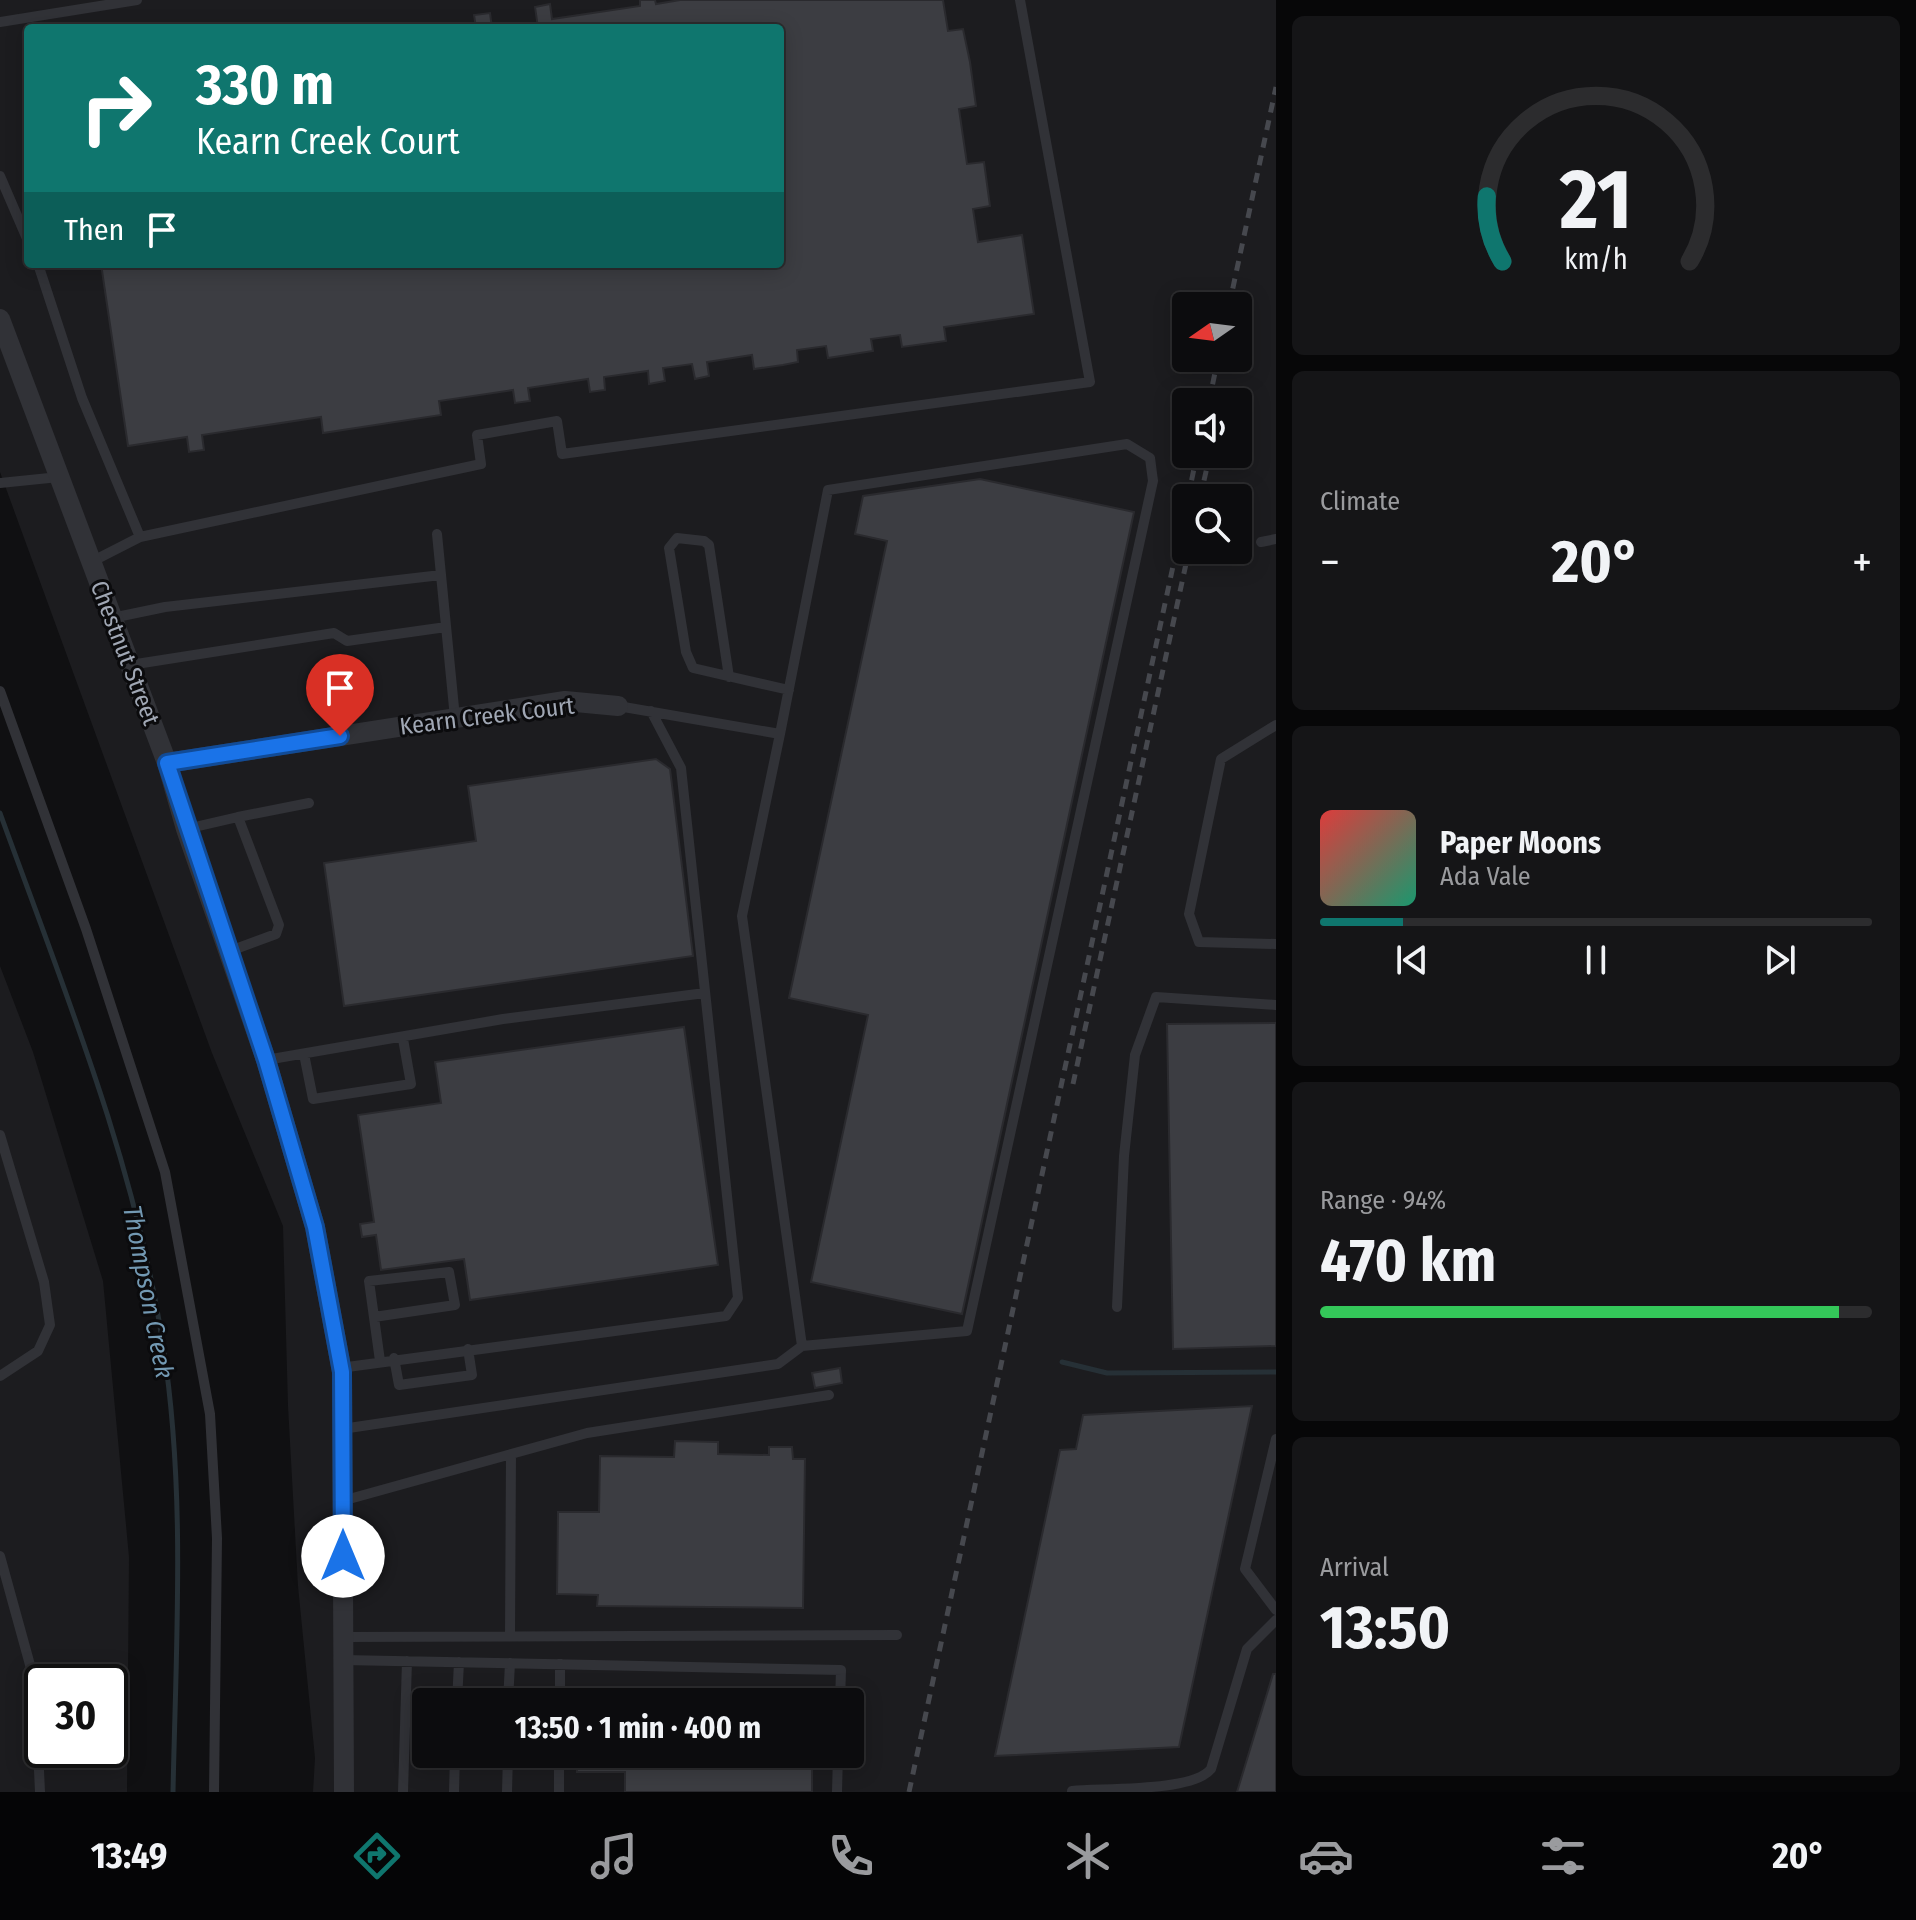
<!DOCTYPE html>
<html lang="en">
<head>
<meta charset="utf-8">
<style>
	:root { --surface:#0c0c0e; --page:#151517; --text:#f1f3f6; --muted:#9a9b9e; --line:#2c2c2e; --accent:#0f766e }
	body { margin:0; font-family:"Fira Sans Condensed",sans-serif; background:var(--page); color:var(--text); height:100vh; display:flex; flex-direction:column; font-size:30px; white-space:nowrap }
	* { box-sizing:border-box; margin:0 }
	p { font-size:26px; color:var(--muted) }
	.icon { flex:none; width:44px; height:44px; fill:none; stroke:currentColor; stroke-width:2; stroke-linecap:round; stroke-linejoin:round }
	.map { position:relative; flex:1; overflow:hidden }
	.panel { display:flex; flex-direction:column; gap:16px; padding:16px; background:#070708; width:640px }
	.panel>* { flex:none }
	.banner { position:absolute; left:24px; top:24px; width:760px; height:244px; border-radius:8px; box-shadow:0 4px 20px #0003,0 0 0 2px var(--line); background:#0f766e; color:#fff; overflow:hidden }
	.needle { width:52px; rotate:256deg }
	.controls { position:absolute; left:1172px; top:292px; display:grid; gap:16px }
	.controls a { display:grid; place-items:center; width:80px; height:80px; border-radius:8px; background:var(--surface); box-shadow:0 4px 20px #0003,0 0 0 2px var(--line); font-size:40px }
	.speed { position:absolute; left:24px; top:1664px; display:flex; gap:16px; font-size:40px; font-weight:700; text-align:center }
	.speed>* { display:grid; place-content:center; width:104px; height:104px; border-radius:50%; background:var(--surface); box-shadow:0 4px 20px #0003,0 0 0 2px var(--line); line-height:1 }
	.speed .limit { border:4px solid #111; border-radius:12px; background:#fff; color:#111 }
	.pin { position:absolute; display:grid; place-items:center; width:68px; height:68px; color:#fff; margin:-82px -34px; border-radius:50% 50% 50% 0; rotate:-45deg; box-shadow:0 0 8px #0007 }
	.pin .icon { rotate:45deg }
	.me { position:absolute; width:88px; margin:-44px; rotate:0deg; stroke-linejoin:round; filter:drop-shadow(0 0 6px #0008) }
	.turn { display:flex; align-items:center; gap:28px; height:168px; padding:0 40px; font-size:36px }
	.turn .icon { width:104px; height:104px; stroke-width:2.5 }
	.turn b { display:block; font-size:56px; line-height:68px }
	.then { display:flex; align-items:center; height:76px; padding:0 40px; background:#0003; gap:16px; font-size:30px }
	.big { font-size:60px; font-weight:700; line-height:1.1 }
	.panel .widget { flex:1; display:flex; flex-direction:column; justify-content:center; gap:12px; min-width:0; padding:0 28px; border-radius:12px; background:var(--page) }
	.panel .dial { align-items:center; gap:0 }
	.dial svg { height:208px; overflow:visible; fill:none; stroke:var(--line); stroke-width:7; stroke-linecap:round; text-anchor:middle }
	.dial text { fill:var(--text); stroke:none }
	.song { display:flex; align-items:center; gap:24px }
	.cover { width:96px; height:96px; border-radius:12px; background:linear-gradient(135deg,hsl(0 70% 55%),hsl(160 70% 35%)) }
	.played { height:8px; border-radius:4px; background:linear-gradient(90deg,var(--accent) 15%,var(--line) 15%) }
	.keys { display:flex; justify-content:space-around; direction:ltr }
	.heat { display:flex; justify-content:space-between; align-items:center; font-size:44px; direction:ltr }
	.charge { height:12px; border-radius:6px; background:linear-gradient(90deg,#34c759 94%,var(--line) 0) }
	.trip { position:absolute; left:412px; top:1688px; width:452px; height:80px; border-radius:8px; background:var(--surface); box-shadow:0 4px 20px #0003,0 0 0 2px var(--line); font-weight:700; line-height:80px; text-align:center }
	.tabs { display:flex; height:128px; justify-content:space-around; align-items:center; background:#050506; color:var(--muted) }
	.tabs .icon { width:56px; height:56px }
	.tabs .selected { color:var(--accent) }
	.tabs b { font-size:36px; color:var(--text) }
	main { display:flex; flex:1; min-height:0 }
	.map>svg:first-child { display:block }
	.built { fill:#1c1c1f; fill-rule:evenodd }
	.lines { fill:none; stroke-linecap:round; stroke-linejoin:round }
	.stream { stroke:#263036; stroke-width:5 }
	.building { fill:#3c3d42; stroke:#2a2a2e; stroke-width:2 }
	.service { stroke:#313237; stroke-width:10 }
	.minor { stroke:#313237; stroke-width:20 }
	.rail { stroke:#46484e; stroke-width:5; stroke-dasharray:10 8; stroke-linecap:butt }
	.route-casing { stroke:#114b97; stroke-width:20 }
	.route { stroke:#1a73e8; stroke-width:14 }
	.labels { text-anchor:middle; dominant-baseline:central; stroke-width:6; stroke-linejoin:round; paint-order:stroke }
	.street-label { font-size:24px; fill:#a0a7b4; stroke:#0b0b0d }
	.water-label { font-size:26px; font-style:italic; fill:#7399b3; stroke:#0b0b0d }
</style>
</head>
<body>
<main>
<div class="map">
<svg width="1276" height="1792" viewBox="0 0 1276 1792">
	<rect width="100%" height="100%" fill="#101012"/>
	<path class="built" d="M0,0H1276V1792H313L315,1758L298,1586L288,1406L283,1226L212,1053L0,472ZM28,28H780V264H28ZM1186,306H1238V358H1186ZM1186,402H1238V454H1186ZM1186,498H1238V550H1186ZM426,1702H850V1754H426Z
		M0,966L33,1052L103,1281L129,1557L127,1792H0ZM42,1682H110V1750H42Z"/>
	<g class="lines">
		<path class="stream" d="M0,813C63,987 135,1162 163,1345C186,1492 176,1643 173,1792
			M1062,1362L1107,1373L1276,1372"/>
	</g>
	<path class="building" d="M640,0H655L656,4L680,0H943L948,31L963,29L970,62L976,106L959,109L967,164L984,162L990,206L973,209L978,242L1022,235L1034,314L944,327L946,341L902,347L900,335L871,339L873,351L828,358L826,346L797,350L798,362L783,365L754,369L752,355L707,362L709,376L695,379L692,364L663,368L665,381L649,384L648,371L604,377L605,390L590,392L588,379L528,388L530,401L515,403L513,390L439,401L441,415L323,433L321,417L202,435L204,450L189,452L187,437L128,446L101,264H780V28H538L535,7L550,4L552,19L640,6Z
		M490,13L492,28H476L474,15Z
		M980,479L1134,512L962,1314L811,1282L868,1015L789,998L887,541L855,534L863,496Z
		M656,759L670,769L693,956L344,1006L324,863L476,841L468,786Z
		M1276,1023V1346L1173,1349L1167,1024Z
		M684,1027L718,1265L470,1300L464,1259L381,1270L376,1235L362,1237L360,1224L374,1222L358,1115L441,1103L435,1062Z
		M840,1368L842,1383L815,1388L812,1373Z
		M1252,1406L1179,1747L995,1756L1060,1450L1076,1449L1083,1415Z
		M675,1441L718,1442V1454L769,1455V1447H792L793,1459H805L803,1608L597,1606L598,1595L557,1594L558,1512H599L600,1456L674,1457Z
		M1273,1674H1276V1792H1237Z
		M577,1754H812V1792H625V1772H577Z"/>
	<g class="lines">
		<path class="service" d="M0,22L137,0
			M0,176L28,241
			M38,264L82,398L140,537L91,562
			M0,483L59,477
			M437,534L455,718
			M140,537L481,464L477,435L557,421L562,454L1090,382L1020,0
			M1261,542L1276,539
			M112,618L165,607L441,575
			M130,665L334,633L347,641L446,627
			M729,677L709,545L704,541L677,538L669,548L686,652L693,668L789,690
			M0,691L86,929L165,1172L210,1414L217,1538L214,1792
			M1276,725L1221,759L1189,914L1199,942L1276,944
			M780,734L828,490L1127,444L1150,458L1153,481L967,1331L802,1346
			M238,817L309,803
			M186,829L238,817L279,925L276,934L230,951
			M304,1054L313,1099L411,1084L403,1039
			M266,1060L503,1019L705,993
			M0,1135L44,1282L50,1325L38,1351L0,1376
			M1117,1307L1124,1156L1135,1055L1156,997L1276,1005
			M374,1317L455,1305L449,1272L369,1281L380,1361
			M394,1358L399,1385L472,1375L468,1349
			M340,1368L726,1316L738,1298L681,768L651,711
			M342,1429L778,1364L802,1346L742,916L780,734L618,706
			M1276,1439L1245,1569L1276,1610
			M342,1501L587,1433L829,1395
			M0,1556L35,1683L40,1792
			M510,1636L511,1454
			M343,1637L897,1635
			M343,1660L841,1670L840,1702
			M457,1702L459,1662
			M508,1702L510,1663
			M560,1702V1664
			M1072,1791C1103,1788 1193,1792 1211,1769L1247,1649L1276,1620
			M403,1792L407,1661
			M454,1792L455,1754
			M507,1792L508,1754
			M559,1792V1754
			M837,1792L838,1754"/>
		<path class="minor" d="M0,319L167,763L186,829L266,1060L315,1227L342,1372L344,1792
			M167,763L565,701L618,706"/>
		<path class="rail" d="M1229,306L1276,87
			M1238,321L1245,289
			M1209,402L1218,358
			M1188,498L1197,454
			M1200,498L1210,454
			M1073,1084L1189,550
			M909,1792L1186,506"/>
	</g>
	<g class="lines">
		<defs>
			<path id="route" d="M340,736L167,763L266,1060L315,1227L342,1372L343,1556"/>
		</defs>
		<use href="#route" class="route-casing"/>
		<use href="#route" class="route"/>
	</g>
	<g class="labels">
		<g class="street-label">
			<text transform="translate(125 653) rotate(69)">Chestnut Street</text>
			<text transform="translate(487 716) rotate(-7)">Kearn Creek Court</text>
		</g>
		<g class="water-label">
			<text transform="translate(148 1292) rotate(79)">Thompson Creek</text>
		</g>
	</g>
</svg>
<div class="controls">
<a><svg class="needle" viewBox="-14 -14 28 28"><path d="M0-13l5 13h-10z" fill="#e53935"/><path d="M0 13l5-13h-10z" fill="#9a9b9e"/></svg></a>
<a><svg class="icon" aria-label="sound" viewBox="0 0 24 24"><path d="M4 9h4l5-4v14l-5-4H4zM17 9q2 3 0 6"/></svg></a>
<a><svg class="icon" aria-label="search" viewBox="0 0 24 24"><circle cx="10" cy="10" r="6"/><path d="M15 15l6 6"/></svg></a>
</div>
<div class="speed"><div class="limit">30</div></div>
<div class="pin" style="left:340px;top:736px;background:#d93025"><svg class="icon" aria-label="arrive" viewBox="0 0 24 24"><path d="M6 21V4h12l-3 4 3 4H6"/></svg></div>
<svg class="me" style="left:343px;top:1556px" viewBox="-20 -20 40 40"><circle r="19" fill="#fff"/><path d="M0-13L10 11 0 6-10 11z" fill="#1a73e8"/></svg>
<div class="trip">13:50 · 1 min · 400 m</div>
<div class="banner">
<div class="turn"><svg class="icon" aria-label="right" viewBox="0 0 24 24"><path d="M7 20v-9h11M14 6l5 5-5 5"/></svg><div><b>330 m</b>Kearn Creek Court</div></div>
<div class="then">Then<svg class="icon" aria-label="arrive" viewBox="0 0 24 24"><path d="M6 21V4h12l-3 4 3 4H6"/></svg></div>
</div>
</div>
<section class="panel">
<div class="widget dial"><svg viewBox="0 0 100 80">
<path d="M14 69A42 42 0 1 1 86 69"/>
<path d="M14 69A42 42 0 0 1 8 44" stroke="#0f766e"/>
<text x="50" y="56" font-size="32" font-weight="700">21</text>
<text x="50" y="72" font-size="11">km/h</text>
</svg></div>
<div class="widget"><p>Climate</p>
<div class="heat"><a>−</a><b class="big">20°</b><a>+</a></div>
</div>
<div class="widget">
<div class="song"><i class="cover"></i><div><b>Paper Moons</b><p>Ada Vale</p></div></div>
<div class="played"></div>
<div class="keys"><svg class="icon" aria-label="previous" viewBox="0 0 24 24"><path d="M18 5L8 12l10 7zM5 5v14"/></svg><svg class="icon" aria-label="pause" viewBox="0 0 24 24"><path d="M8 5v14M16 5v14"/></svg><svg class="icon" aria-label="next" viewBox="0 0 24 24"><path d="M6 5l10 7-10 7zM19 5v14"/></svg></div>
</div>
<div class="widget"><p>Range · 94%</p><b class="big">470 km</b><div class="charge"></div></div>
<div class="widget"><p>Arrival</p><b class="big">13:50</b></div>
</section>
</main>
<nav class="tabs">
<b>13:49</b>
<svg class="icon selected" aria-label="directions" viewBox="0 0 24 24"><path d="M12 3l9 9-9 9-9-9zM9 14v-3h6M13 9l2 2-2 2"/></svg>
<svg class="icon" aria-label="music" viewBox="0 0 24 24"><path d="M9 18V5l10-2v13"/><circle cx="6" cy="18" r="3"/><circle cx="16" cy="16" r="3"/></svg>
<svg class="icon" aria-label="phone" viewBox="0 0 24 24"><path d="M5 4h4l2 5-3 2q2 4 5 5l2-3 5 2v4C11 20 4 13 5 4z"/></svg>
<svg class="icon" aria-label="climate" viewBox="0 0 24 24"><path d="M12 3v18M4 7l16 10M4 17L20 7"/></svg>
<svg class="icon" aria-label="car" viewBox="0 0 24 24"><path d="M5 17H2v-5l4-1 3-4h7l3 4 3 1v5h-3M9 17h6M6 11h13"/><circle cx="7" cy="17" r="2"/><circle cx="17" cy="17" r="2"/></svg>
<svg class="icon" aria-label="filters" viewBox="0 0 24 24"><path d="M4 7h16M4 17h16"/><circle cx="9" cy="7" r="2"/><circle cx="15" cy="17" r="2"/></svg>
<b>20°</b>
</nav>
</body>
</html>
